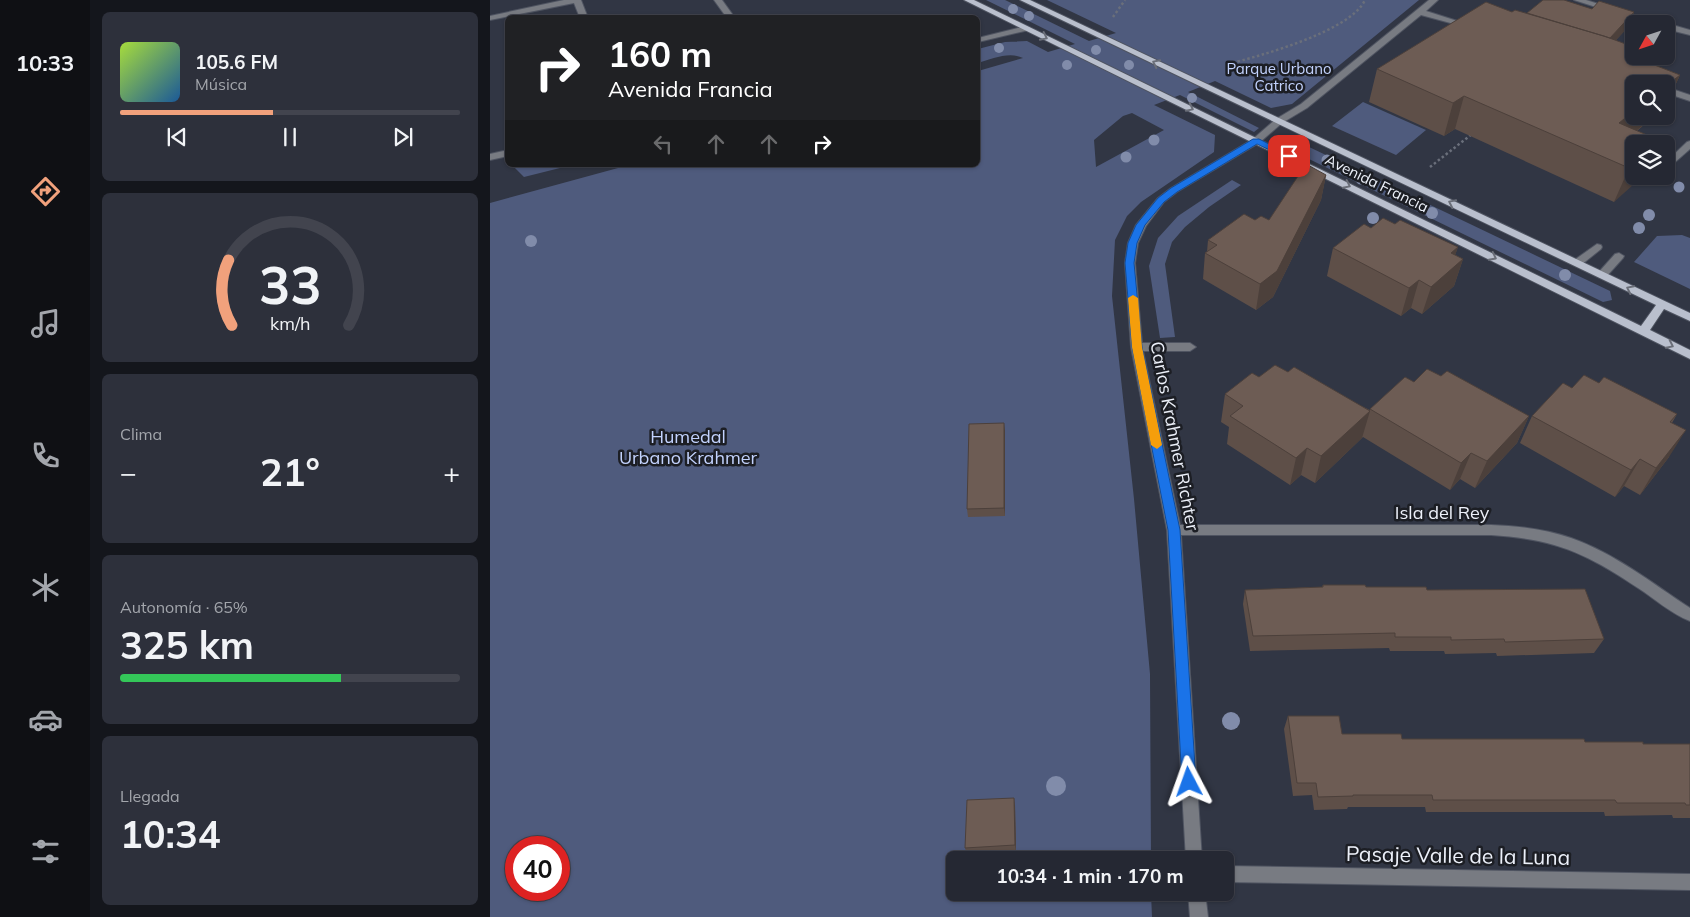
<!DOCTYPE html>
<html lang="es">
<head>
<meta charset="utf-8">
<style>
	:root { --surface:#252833; --page:#2d303b; --text:#f1f3f6; --muted:#a3a6ac; --line:#42444e; --accent:#f1a17c }
	body { margin:0; font-family:Mulish,sans-serif; background:var(--page); color:var(--text); height:100vh; display:flex; flex-direction:column; font-size:19px; white-space:nowrap }
	* { box-sizing:border-box; margin:0 }
	p { font-size:16px; color:var(--muted) }
	.icon { flex:none; width:28px; height:28px; fill:none; stroke:currentColor; stroke-width:2; stroke-linecap:round; stroke-linejoin:round }
	.map { position:relative; flex:1; overflow:hidden }
	.details { display:flex; flex-direction:column; gap:12px; padding:12px; background:#14161c; width:400px }
	.details>* { flex:none }
	.guide { position:absolute; left:15px; top:15px; width:475px; height:152px; border-radius:8px; box-shadow:0 1px 4px #0004,0 0 0 1px var(--line); background:#202124; color:#fff; overflow:hidden }
	.needle { width:32px; rotate:230deg }
	.controls { position:absolute; left:1135px; top:15px; display:grid; gap:10px }
	.controls a { display:grid; place-items:center; width:50px; height:50px; border-radius:8px; background:var(--surface); box-shadow:0 1px 4px #0004,0 0 0 1px var(--line); font-size:25px }
	.speed { position:absolute; left:15px; top:836px; display:flex; gap:10px; font-size:25px; font-weight:700; text-align:center }
	.speed>* { display:grid; place-content:center; width:65px; height:65px; border-radius:50%; background:var(--surface); box-shadow:0 1px 4px #0004,0 0 0 1px var(--line); line-height:1 }
	.speed .limit { border:8px solid #d22; background:#fff; color:#111 }
	.pin { position:absolute; display:grid; place-items:center; width:42px; height:42px; color:#fff; margin:-21px; border-radius:10px; box-shadow:0 2px 8px #0006 }
	.me { position:absolute; width:55px; margin:-28px; rotate:356deg; stroke-linejoin:round; filter:drop-shadow(0 0 4px #0008) }
	.turn { display:flex; align-items:center; gap:18px; height:105px; padding:0 20px; font-size:22px }
	.turn .icon { width:65px; height:65px; stroke-width:2.5 }
	.turn b { display:block; font-size:35px; line-height:42px }
	.lanes { display:flex; align-items:center; height:48px; padding:0 20px; background:#0003; justify-content:center; gap:25px; direction:ltr }
	.lanes .off { opacity:.35 }
	.big { font-size:38px; font-weight:700; line-height:1.1 }
	.details .card { flex:1; display:flex; flex-direction:column; justify-content:center; gap:8px; min-width:0; padding:0 18px; border-radius:8px; background:var(--page) }
	.details .dial { align-items:center; gap:0 }
	.dial svg { height:130px; overflow:visible; fill:none; stroke:var(--line); stroke-width:7; stroke-linecap:round; text-anchor:middle }
	.dial text { fill:var(--text); stroke:none }
	.song { display:flex; align-items:center; gap:15px }
	.cover { width:60px; height:60px; border-radius:8px; background:linear-gradient(135deg,hsl(80 70% 55%),hsl(210 70% 35%)) }
	.played { height:5px; border-radius:2px; background:linear-gradient(90deg,var(--accent) 45%,var(--line) 45%) }
	.keys { display:flex; justify-content:space-around; direction:ltr }
	.heat { display:flex; justify-content:space-between; align-items:center; font-size:28px; direction:ltr }
	.charge { height:8px; border-radius:4px; background:linear-gradient(90deg,#34c759 65%,var(--line) 0) }
	.trip { position:absolute; left:456px; top:851px; width:288px; height:50px; border-radius:8px; background:var(--surface); box-shadow:0 1px 4px #0004,0 0 0 1px var(--line); font-weight:700; line-height:50px; text-align:center }
	main { display:flex; flex:1; min-height:0 }
	.dock { display:flex; flex-direction:column; width:90px; justify-content:space-around; align-items:center; background:#0f1014; color:var(--muted) }
	.dock .icon { width:35px; height:35px }
	.dock .current { color:var(--accent) }
	.dock b { font-size:22px; color:var(--text) }
	.map>svg:first-child { display:block }
	.green { fill:#4f5b7d; fill-rule:evenodd }
	.lines { fill:none; stroke-linecap:round; stroke-linejoin:round }
	.minor-casing { stroke:#4f5461; stroke-width:2 }
	.major-casing { stroke:#4f5461; stroke-width:2 }
	.path { stroke:#6a6f7b; stroke-width:2.5; stroke-dasharray:2.5 2.5; stroke-linecap:butt }
	.minor { fill:#787b82; fill-rule:evenodd }
	.major { fill:#b9bfcd; fill-rule:evenodd }
	.tree { fill:#818caa }
	.wall { fill:#5e4f48 }
	.shaded-wall { fill:#4c403b }
	.building { fill:#6d5c54; stroke:#4c403b }
	.oneway { stroke:#6a6e78 }
	.route { fill:#1a73e8; stroke:#114b97 }
	.slow { fill:#f59e0b }
	.labels { text-anchor:middle; dominant-baseline:central; stroke-width:5; stroke-linejoin:round; paint-order:stroke }
	.far-park-label { font-size:15px; fill:#c3d3fe; stroke:#1c1e24 }
	.far-street-label { font-size:15px; fill:#ecf0f9; stroke:#1c1e24 }
	.park-label { font-size:18px; fill:#c3d3fe; stroke:#1c1e24 }
	.street-label { font-size:18px; fill:#ecf0f9; stroke:#1c1e24 }
	.near-street-label { font-size:21px; fill:#ecf0f9; stroke:#1c1e24 }
</style>
</head>
<body>
<main>
<nav class="dock">
<b>10:33</b>
<svg class="icon current" aria-label="directions" viewBox="0 0 24 24"><path d="M12 3l9 9-9 9-9-9zM9 14v-3h6M13 9l2 2-2 2"/></svg>
<svg class="icon" aria-label="music" viewBox="0 0 24 24"><path d="M9 18V5l10-2v13"/><circle cx="6" cy="18" r="3"/><circle cx="16" cy="16" r="3"/></svg>
<svg class="icon" aria-label="phone" viewBox="0 0 24 24"><path d="M5 4h4l2 5-3 2q2 4 5 5l2-3 5 2v4C11 20 4 13 5 4z"/></svg>
<svg class="icon" aria-label="climate" viewBox="0 0 24 24"><path d="M12 3v18M4 7l16 10M4 17L20 7"/></svg>
<svg class="icon" aria-label="car" viewBox="0 0 24 24"><path d="M5 17H2v-5l4-1 3-4h7l3 4 3 1v5h-3M9 17h6M6 11h13"/><circle cx="7" cy="17" r="2"/><circle cx="17" cy="17" r="2"/></svg>
<svg class="icon" aria-label="filters" viewBox="0 0 24 24"><path d="M4 7h16M4 17h16"/><circle cx="9" cy="7" r="2"/><circle cx="15" cy="17" r="2"/></svg>
</nav>
<section class="details">
<div class="card">
<div class="song"><i class="cover"></i><div><b>105.6 FM</b><p>Música</p></div></div>
<div class="played"></div>
<div class="keys"><svg class="icon" aria-label="previous" viewBox="0 0 24 24"><path d="M18 5L8 12l10 7zM5 5v14"/></svg><svg class="icon" aria-label="pause" viewBox="0 0 24 24"><path d="M8 5v14M16 5v14"/></svg><svg class="icon" aria-label="next" viewBox="0 0 24 24"><path d="M6 5l10 7-10 7zM19 5v14"/></svg></div>
</div>
<div class="card dial"><svg viewBox="0 0 100 80">
<path d="M14 69A42 42 0 1 1 86 69"/>
<path d="M14 69A42 42 0 0 1 12 29" stroke="#f1a17c"/>
<text x="50" y="56" font-size="32" font-weight="700">33</text>
<text x="50" y="72" font-size="11">km/h</text>
</svg></div>
<div class="card"><p>Clima</p>
<div class="heat"><a>−</a><b class="big">21°</b><a>+</a></div>
</div>
<div class="card"><p>Autonomía · 65%</p><b class="big">325 km</b><div class="charge"></div></div>
<div class="card"><p>Llegada</p><b class="big">10:34</b></div>
</section>
<div class="map">
<svg width="1200" height="917" viewBox="0 0 1200 917">
	<rect width="100%" height="100%" fill="#313644"/>
	<path class="green" d="M496,0H515L599,41L626,33L557,0H929L802,104L781,108L725,81L698,92L769,128L764,132L690,95L664,105L725,135L724,152L651,202L637,216L625,240L622,296L644,499L660,674L661,860H465V892L661,893L662,917H0V203L139,165H488V71L533,58C519,51 502,59 488,63V49L515,42L537,41L558,52L585,44ZM642,113L674,130L606,167L604,140L633,116ZM26,848H69V890H26Z
		M873,102L936,130L906,155L842,126Z
		M794,135L1120,291L1122,300L1113,302L784,142L787,138Z
		M28,165H82L34,177L23,166Z
		M742,180L751,185L719,207L695,227L682,242L675,264L685,337L670,338L659,266L668,238L688,216Z
		M1192,235L1200,238V289L1144,262L1167,236Z"/>
	<g class="lines">
		<defs>
			<path id="minor" d="M74,0H91L98,18H90L84,3L0,20V16Z
				M224,0H232L245,18H237Z
				M939,0H948L936,11L983,26L979,28L931,15L817,108L792,123L769,143L687,192L674,202L656,226L648,243L645,263L652,343H700L706,347L700,351H653L690,525H1001C1028,526 1055,529 1081,538C1124,553 1162,583 1200,608V621C1181,614 1164,598 1148,588C1096,553 1065,539 1001,535H691L712,860H696L677,530L641,347L635,263L638,243L646,225L668,198L681,188L763,139L786,119L811,104Z
				M1084,0H1096L1172,24H1159Z
				M1175,24H1179L1200,30V35L1176,29Z
				M536,26L540,28L539,30L488,42V38Z
				M1176,87L1200,95V101L1176,93Z
				M1200,141V149L1176,170V162L1197,142Z
				M18,150V156L0,160V154Z
				M1107,244L1111,245L1112,247L1111,249L1091,265H1083L1082,263L1083,261Z
				M1129,253L1134,256L1133,258L1116,277H1108L1107,275L1108,273L1125,254Z
				M735,866L1200,874V890L735,882Z
				M698,892H715L718,917H700Z"/>
			<path id="major" d="M474,0H484L1151,326L1166,305L530,0H540L1200,313V321L1174,309L1160,330L1200,350V359Z"/>
		</defs>
		<use href="#minor" class="minor-casing"/>
		<use href="#major" class="major-casing"/>
		<path class="path" d="M623,17L635,0
			M738,64C770,56 861,31 875,0
			M940,167L982,134"/>
		<use href="#minor" class="minor"/>
		<use href="#major" class="major"/>
	</g>
	<g class="tree">
		<circle cx="523" cy="9" r="5"/>
		<circle cx="539" cy="16" r="5"/>
		<circle cx="509" cy="48" r="5"/>
		<circle cx="606" cy="50" r="5"/>
		<circle cx="577" cy="65" r="5"/>
		<circle cx="639" cy="65" r="5"/>
		<circle cx="702" cy="98" r="5"/>
		<circle cx="664" cy="140" r="5.5"/>
		<circle cx="806" cy="145" r="5.5"/>
		<circle cx="636" cy="157" r="5.5"/>
		<circle cx="837" cy="160" r="5.5"/>
		<circle cx="871" cy="179" r="5.5"/>
		<circle cx="1189" cy="187" r="5.5"/>
		<circle cx="942" cy="213" r="6"/>
		<circle cx="1159" cy="215" r="6"/>
		<circle cx="883" cy="218" r="6"/>
		<circle cx="1149" cy="228" r="6"/>
		<circle cx="41" cy="241" r="6"/>
		<circle cx="1075" cy="275" r="6"/>
		<circle cx="741" cy="721" r="9"/>
		<circle cx="566" cy="786" r="10"/>
	</g>
	<path class="wall" d="M1102,9L1144,12L1139,26L1126,40L1144,56H1151L1149,59L1190,75L1176,105V84L1164,116L1147,131L1144,176L1124,202L965,129L954,136L879,102L887,69L1022,12L1037,13Z
		M836,175L831,200L783,297L766,310L713,279L715,253L717,252L718,240L765,220H779Z
		M905,224L968,247L965,255L973,259L964,286L932,314L921,308L911,316L837,276L843,248L881,228Z
		M798,372L880,410V409L924,382L951,376L1039,416L1027,443L985,488L970,479L960,490L873,437L825,483L811,475L800,485L737,444L739,427L731,422L735,394L769,377Z
		M1109,383L1187,414L1182,423L1179,457L1150,495L1134,486L1125,497L1030,443L1042,416L1082,388Z
		M515,431V516L478,517L477,509Z
		M833,585L937,590L1114,639L1104,653L1007,656L1006,653L955,654L954,651H900L899,648L760,651L753,604L755,590L832,587Z
		M798,716L852,734L912,739L1153,744H1200V818H1183L1182,815L1115,816L1114,812H936L935,807H858L857,809L824,810L822,795L803,796L794,729Z
		M525,805L526,851L477,854L475,848Z"/>
	<path class="shaded-wall" d="M1144,12L1139,26L1108,60L1113,46Z
		M1145,56H1151L1139,83L1131,90Z
		M1190,75L1176,105V86Z
		M974,96L965,129L954,136L963,103Z
		M1144,111V116H1164L1115,157L1129,123Z
		M1144,164V176H1153L1124,202L1139,168Z
		M836,175L831,200L783,297L766,310L770,284Z
		M968,247L960,270L973,259L964,286L932,314L941,287L961,253Z
		M929,280L921,308L911,316L919,288Z
		M880,411L872,438L825,483L831,456Z
		M1039,416L1027,443L985,488L997,461Z
		M514,423L515,431V516L514,508Z
		M1196,430L1179,457L1150,495L1166,468Z
		M817,448L811,475L800,485L806,458Z
		M981,453L970,479L960,490L971,463Z
		M1150,459L1134,486L1125,497L1141,470Z
		M524,798L525,805L526,851L525,845Z"/>
	<path class="building" d="M1053,0H1074L1102,9L1109,1L1144,12L1120,38L1037,13Z
		M996,2L1022,12L1025,10L1114,36L1144,47V56H1145L1144,57L1190,75L1176,86V84H1144V111L1129,123L1171,141L1167,144H1144V164L1139,168L974,96L963,103L887,69Z
		M816,164L836,175L787,271L770,284L715,253L727,245L718,240L754,214L765,220L771,216L779,220Z
		M893,218L905,224L910,220L968,247L961,253L973,259L941,287L929,280L919,288L843,248L874,224L881,228Z
		M785,365L798,372L804,367L880,411L831,456L817,448L806,458L740,416L753,406L735,394L762,373L769,377Z
		M937,369L951,376L957,371L1039,416L997,461L981,453L971,463L880,409L915,377L924,382Z
		M1094,375L1109,383L1114,377L1187,414L1180,422L1196,430L1166,468L1150,459L1141,470L1042,416L1073,383L1082,388Z
		M514,423V508L477,509L479,424Z
		M833,585H875L876,587H936L937,590L1095,589L1114,639L1015,642L1014,639L961,640V637H905V633L763,636L755,590L833,587Z
		M798,716H849L852,734H911L912,739H1094L1095,742H1153V744H1200V805H1196L1195,803H1127L1125,800H943L942,795H863V796L828,797L826,783H807Z
		M524,798L525,845L475,848L477,800Z"/>
	<defs><path id="oneway-chevron" d="M-2-3.5L2.5 0L-2 3.5" fill="none" stroke-width="1.6" stroke-linecap="round" stroke-linejoin="round" transform="scale(1.25)"/></defs>
	<g class="oneway">
		<use href="#oneway-chevron" transform="translate(554 37) rotate(26)"/>
		<use href="#oneway-chevron" transform="translate(666 63) rotate(-154)"/>
		<use href="#oneway-chevron" transform="translate(700 108) rotate(26)"/>
		<use href="#oneway-chevron" transform="translate(857 185) rotate(26)"/>
		<use href="#oneway-chevron" transform="translate(962 203) rotate(-154)"/>
		<use href="#oneway-chevron" transform="translate(1003 257) rotate(27)"/>
		<use href="#oneway-chevron" transform="translate(1140 289) rotate(-154)"/>
		<use href="#oneway-chevron" transform="translate(1180 345) rotate(26)"/>
	</g>
	<path class="route" d="M763,139H769L803,156L796,158L767,144L687,192L674,202L655,225L647,243L644,263L652,347L690,530L706,782L704,787L699,789L694,787L692,782L678,530L642,347L635,263L638,243L646,225L668,198L681,188Z"/>
	<path class="slow" d="M643,295L648,298L652,347L672,445L667,449L661,445L642,347L638,298Z"/>
	<g class="labels">
		<g class="far-park-label">
			<text x="789" y="68">Parque Urbano<tspan x="789" dy="17">Catrico</tspan></text>
		</g>
		<g class="far-street-label">
			<text transform="translate(887 183) rotate(26)">Avenida Francia</text>
		</g>
		<g class="park-label">
			<text x="198" y="436">Humedal<tspan x="198" dy="21">Urbano Krahmer</tspan></text>
		</g>
		<g class="street-label">
			<text transform="translate(685 436) rotate(79)">Carlos Krahmer Richter</text>
			<text x="952" y="512">Isla del Rey</text>
		</g>
		<g class="near-street-label">
			<text transform="translate(968 855) rotate(1)">Pasaje Valle de la Luna</text>
		</g>
	</g>
</svg>
<div class="controls">
<a><svg class="needle" viewBox="-14 -14 28 28"><path d="M0-13l5 13h-10z" fill="#e53935"/><path d="M0 13l5-13h-10z" fill="#a3a6ac"/></svg></a>
<a><svg class="icon" aria-label="search" viewBox="0 0 24 24"><circle cx="10" cy="10" r="6"/><path d="M15 15l6 6"/></svg></a>
<a><svg class="icon" aria-label="layers" viewBox="0 0 24 24"><path d="M12 4l9 5-9 5-9-5zM3 14l9 5 9-5"/></svg></a>
</div>
<div class="speed"><div class="limit">40</div></div>
<div class="pin" style="left:799px;top:156px;background:#d93025"><svg class="icon" aria-label="arrive" viewBox="0 0 24 24"><path d="M6 21V4h12l-3 4 3 4H6"/></svg></div>
<svg class="me" style="left:699px;top:782px" viewBox="-20 -20 40 40"><path d="M0-17L14 15 0 8-14 15z" fill="#1a73e8" stroke="#fff" stroke-width="4"/></svg>
<div class="trip">10:34 · 1 min · 170 m</div>
<div class="guide">
<div class="turn"><svg class="icon" aria-label="right" viewBox="0 0 24 24"><path d="M7 20v-9h11M14 6l5 5-5 5"/></svg><div><b>160 m</b>Avenida Francia</div></div>
<div class="lanes"><svg class="icon off" aria-label="left" viewBox="0 0 24 24"><path d="M17 20v-9H6M10 6l-5 5 5 5"/></svg><svg class="icon off" aria-label="ahead" viewBox="0 0 24 24"><path d="M12 20V5M6 11l6-6 6 6"/></svg><svg class="icon off" aria-label="ahead" viewBox="0 0 24 24"><path d="M12 20V5M6 11l6-6 6 6"/></svg><svg class="icon" aria-label="right" viewBox="0 0 24 24"><path d="M7 20v-9h11M14 6l5 5-5 5"/></svg></div>
</div>
</div>
</main>
</body>
</html>
